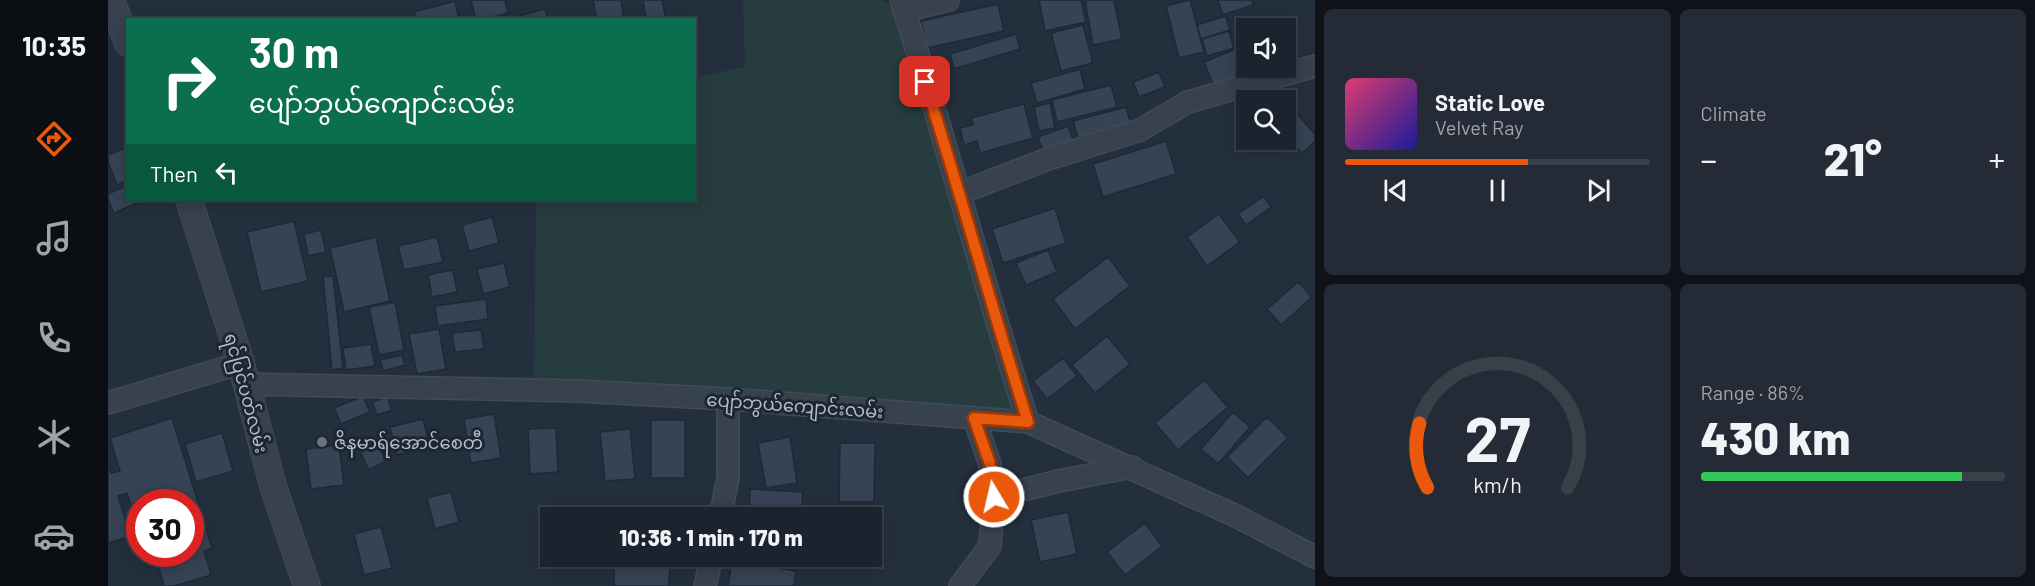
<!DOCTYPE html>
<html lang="en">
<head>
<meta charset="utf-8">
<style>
	:root { --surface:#1b232e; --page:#242b36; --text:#f1f3f6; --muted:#a0a4aa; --line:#39404a; --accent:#ea580c }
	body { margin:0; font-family:Barlow,"Noto Sans Myanmar",sans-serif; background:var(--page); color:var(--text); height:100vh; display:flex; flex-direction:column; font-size:22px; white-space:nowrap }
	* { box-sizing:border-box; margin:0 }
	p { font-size:20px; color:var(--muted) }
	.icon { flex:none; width:33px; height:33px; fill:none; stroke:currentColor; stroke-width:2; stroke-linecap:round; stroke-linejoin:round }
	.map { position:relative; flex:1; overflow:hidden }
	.details { display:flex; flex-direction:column; gap:9px; padding:9px; background:#0f1319; width:720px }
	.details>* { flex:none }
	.guide { position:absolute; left:18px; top:18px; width:570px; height:183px; border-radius:0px; box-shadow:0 3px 15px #0003,0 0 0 2px var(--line); background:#0b6e4f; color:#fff; overflow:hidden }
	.buttons { position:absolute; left:1128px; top:18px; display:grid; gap:12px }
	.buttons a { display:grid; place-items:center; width:60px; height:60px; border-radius:0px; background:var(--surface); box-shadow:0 3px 15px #0003,0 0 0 2px var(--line); font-size:30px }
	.speed { position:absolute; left:18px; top:489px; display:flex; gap:12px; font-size:30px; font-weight:700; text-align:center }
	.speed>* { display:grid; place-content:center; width:78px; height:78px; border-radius:50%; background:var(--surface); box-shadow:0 3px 15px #0003,0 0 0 2px var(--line); line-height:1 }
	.speed .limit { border:9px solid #d22; background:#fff; color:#111 }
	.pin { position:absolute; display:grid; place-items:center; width:51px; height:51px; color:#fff; margin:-26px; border-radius:12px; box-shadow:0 3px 9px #0006 }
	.me { position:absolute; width:66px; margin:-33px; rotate:351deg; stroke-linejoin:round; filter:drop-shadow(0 0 4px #0008) }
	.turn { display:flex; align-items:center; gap:21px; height:126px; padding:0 24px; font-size:27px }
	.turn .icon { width:78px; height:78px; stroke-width:2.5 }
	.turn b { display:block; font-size:42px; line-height:51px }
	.then { display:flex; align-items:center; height:57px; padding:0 24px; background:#0003; gap:12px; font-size:22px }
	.big { font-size:45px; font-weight:800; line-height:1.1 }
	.details .card { flex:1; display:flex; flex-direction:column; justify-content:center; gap:9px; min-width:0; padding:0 21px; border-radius:9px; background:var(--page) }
	.details .dial { align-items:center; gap:0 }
	.dial svg { height:156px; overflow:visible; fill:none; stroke:var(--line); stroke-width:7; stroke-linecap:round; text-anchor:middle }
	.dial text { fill:var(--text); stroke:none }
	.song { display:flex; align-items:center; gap:18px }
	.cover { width:72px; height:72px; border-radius:9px; background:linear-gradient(135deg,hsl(340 70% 55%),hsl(240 70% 35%)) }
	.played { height:6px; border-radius:3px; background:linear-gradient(90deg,var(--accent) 60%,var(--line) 60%) }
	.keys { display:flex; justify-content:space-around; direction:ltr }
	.heat { display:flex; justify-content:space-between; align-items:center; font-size:33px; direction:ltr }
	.charge { height:9px; border-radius:4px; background:linear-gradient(90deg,#34c759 86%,var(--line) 0) }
	.details .tiles { flex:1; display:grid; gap:9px; grid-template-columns:repeat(2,1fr) }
	.trip { position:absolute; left:432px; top:507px; width:342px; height:60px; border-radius:0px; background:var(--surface); box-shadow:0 3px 15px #0003,0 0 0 2px var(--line); font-weight:800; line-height:60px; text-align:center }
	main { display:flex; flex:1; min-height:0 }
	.dock { display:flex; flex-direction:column; width:108px; justify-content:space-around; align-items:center; background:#0b0e12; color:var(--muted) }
	.dock .icon { width:42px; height:42px }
	.dock .active { color:var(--accent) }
	.dock b { font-size:27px; color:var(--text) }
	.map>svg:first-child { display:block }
	.green { fill:#263c3f }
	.building { fill:#364354; stroke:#1f2835; stroke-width:1.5 }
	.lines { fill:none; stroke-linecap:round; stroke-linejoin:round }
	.minor-casing { stroke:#414a57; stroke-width:24 }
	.tertiary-casing { stroke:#414a57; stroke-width:28 }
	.minor { stroke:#38414e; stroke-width:21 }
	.tertiary { stroke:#38414e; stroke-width:26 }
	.route-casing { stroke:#983908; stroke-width:15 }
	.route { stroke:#ea580c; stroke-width:10 }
	.worship-dot { fill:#6b7280; stroke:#1d2633; stroke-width:2 }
	.labels { text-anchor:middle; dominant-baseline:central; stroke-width:6; stroke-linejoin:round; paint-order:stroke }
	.street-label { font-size:18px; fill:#b4bcc9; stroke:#1d2633 }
	.poi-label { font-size:18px; fill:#b4bcc9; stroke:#1d2633; text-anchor:start }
</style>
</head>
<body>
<main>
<nav class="dock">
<b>10:35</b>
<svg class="icon active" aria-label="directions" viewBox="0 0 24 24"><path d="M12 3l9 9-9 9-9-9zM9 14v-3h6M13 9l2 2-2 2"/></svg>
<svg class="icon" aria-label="music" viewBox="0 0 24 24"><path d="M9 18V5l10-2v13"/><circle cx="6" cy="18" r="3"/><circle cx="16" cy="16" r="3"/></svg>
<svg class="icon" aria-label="phone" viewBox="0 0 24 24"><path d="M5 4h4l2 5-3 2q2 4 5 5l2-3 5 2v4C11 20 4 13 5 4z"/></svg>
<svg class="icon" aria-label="climate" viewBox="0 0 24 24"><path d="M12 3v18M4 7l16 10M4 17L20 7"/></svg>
<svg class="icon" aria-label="car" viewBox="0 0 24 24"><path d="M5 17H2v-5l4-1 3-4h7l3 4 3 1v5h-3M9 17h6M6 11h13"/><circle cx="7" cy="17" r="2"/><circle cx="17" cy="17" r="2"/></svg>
</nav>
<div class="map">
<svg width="1207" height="586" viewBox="0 0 1207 586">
	<rect width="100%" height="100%" fill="#242f3e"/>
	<path class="green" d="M635,0H773L782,5L901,385L904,412L426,382L428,200H586L587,77L637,67Z"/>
	<path class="building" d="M363,0H397L400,13L376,20H368Z
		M485,0H513L516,20H489Z
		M535,0H554L558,20H538Z
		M931,0H973L978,22L937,31Z
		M977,0H1006L1014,39L985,45Z
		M1082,0L1096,52L1071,58L1058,6Z
		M1110,0H1144L1145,5L1115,15Z
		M347,1L351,20H308L306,12Z
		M890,4L896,31L819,48L813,21Z
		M437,9L440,20H403V18Z
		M1118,16L1122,30L1093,39L1089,25Z
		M975,25L985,63L953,71L943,33Z
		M1121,31L1126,48L1099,56L1094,39Z
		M908,34L912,49L846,69L842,54Z
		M1138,45V68H1149L1150,72L1107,89L1096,62Z
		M972,69L977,89L929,103L923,83Z
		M1051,72L1057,87L1031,97L1025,82Z
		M1003,85L1009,107L949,122L944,100Z
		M942,103L947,128L931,131L926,107Z
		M916,104L925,138L872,153L869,141L856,145L852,128L865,125L863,118Z
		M1182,106L1207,134V141L1194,153L1178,136V111Z
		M1018,107L1023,124L970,138L965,121Z
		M960,126L965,140L935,151L930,137Z
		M1058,141L1068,174L995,197L985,164Z
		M20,147V180L9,185L0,162V155Z
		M20,185V200H36L6,213L0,199V194Z
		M1156,196L1163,207L1138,225L1130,214Z
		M947,208L958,243L895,263L884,229Z
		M1111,214L1132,242L1099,266L1079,237Z
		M384,217L391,243L361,251L354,225Z
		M186,221L200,281L153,292L139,232Z
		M213,230L218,252L200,256L196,234Z
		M268,237L282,301L236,312L222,248Z
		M329,237L335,262L296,270L290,246Z
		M940,250L949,272L918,285L908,263Z
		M1000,257L1022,286L967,329L945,299Z
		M396,263L402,287L375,294L369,269Z
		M345,270L349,292L324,297L320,275Z
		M225,276L235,368L224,370L215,277Z
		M1190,282L1204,297L1173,325L1159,309Z
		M378,299L380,319L330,326L327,306Z
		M287,302L296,350L271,355L261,307Z
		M331,329L338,369L309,374L301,334Z
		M373,330L376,349L347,352L344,333Z
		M999,336L1022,364L987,393L964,365Z
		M263,344L267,366L238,370L235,348Z
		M294,355L297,365L275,371L272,360Z
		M955,358L969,376L939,399L925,381Z
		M1096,380L1120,407L1070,450L1047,423Z
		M255,396L262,412L233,424L226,408Z
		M279,397L284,410L269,415L264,402Z
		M1125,412L1142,427L1110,464L1093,449Z
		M386,414L393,458L363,463L356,419Z
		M1159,417L1180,438L1140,478L1119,457Z
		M64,418L104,548L96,551L103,575L66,586H56L50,565L42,567L38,554H82V502H32V533L19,493L10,496L23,536L0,543V464L3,473L12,471L2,438Z
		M315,419L322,447L289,455L282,427Z
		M543,420H577V478H543Z
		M448,428L450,472L422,474L420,429Z
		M522,429L527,479L497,481L492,432Z
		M114,433L125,471L88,482L77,444Z
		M266,437L278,461L261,470L249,445Z
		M682,437L689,483L658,488L650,443Z
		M732,443H767L766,502H731Z
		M231,445L236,485L203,489L198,449Z
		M642,489L695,492L693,518H641Z
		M343,492L351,522L327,529L319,498Z
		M960,512L969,554L932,562L923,520Z
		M1037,523L1054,546L1017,575L999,552Z
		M273,527L284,568L256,575L246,534Z
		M437,537H442V556H475L474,565L436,563Z
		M506,561L562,563L561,586H506Z
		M624,561L688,571L686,586H620Z"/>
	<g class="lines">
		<defs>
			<path id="minor" d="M793,0C838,140 875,282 920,422
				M796,11L840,0
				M852,193L937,160L1032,130L1080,102L1207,66
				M138,384L470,391L620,399L920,422L1128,516L1207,557
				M0,403L133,363
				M866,418L882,464L886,497
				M612,518L620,478V399
				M597,586L604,556
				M852,586L882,546L886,497L951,481L1024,467"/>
			<path id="tertiary" d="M3,0L20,43
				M81,200L133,363L165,486L199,586"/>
		</defs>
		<use href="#minor" class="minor-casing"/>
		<use href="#tertiary" class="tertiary-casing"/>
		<use href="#minor" class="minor"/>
		<use href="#tertiary" class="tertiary"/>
	</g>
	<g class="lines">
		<defs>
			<path id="route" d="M817,82C853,195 884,309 920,422L866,418L882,464L886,497"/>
		</defs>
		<use href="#route" class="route-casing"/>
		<use href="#route" class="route"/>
	</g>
	<circle class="worship-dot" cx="214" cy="442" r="6"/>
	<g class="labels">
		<g class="street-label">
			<text transform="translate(139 393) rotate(75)">ရင်ပြင်ပတ်လမ်း</text>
			<text transform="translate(687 405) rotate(4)">ပျော်ဘွယ်ကျောင်းလမ်း</text>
		</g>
		<g class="poi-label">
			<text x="226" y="442">ဇိနမာရ်အောင်စေတီ</text>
		</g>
	</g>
</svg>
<div class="buttons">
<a><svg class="icon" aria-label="sound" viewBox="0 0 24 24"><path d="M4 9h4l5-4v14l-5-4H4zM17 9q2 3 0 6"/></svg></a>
<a><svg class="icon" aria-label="search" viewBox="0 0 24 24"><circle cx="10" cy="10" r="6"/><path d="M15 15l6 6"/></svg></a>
</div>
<div class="speed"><div class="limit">30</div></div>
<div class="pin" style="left:817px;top:82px;background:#d93025"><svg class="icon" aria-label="arrive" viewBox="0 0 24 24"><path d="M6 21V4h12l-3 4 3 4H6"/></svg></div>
<svg class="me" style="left:886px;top:497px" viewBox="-20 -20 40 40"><circle r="17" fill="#ea580c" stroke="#fff" stroke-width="3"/><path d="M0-11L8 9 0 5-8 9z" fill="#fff"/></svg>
<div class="trip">10:36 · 1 min · 170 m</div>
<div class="guide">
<div class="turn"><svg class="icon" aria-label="right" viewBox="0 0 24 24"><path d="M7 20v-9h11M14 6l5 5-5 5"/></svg><div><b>30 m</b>ပျော်ဘွယ်ကျောင်းလမ်း</div></div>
<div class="then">Then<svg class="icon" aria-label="left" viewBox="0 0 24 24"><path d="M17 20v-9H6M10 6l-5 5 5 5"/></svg></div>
</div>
</div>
<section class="details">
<div class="tiles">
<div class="card">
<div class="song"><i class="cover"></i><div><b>Static Love</b><p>Velvet Ray</p></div></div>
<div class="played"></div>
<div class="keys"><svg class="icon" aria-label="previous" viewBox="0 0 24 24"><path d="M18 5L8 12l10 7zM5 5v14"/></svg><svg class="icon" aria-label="pause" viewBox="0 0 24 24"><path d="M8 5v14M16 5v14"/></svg><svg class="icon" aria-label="next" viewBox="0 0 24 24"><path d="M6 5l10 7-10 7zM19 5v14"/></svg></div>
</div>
<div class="card"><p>Climate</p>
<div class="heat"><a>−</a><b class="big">21°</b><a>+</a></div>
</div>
<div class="card dial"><svg viewBox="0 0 100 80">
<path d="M14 69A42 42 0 1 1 86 69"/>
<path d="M14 69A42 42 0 0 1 10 36" stroke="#ea580c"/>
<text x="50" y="56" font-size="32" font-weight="700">27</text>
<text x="50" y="72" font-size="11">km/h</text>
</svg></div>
<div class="card"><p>Range · 86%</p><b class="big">430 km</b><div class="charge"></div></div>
</div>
</section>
</main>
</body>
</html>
